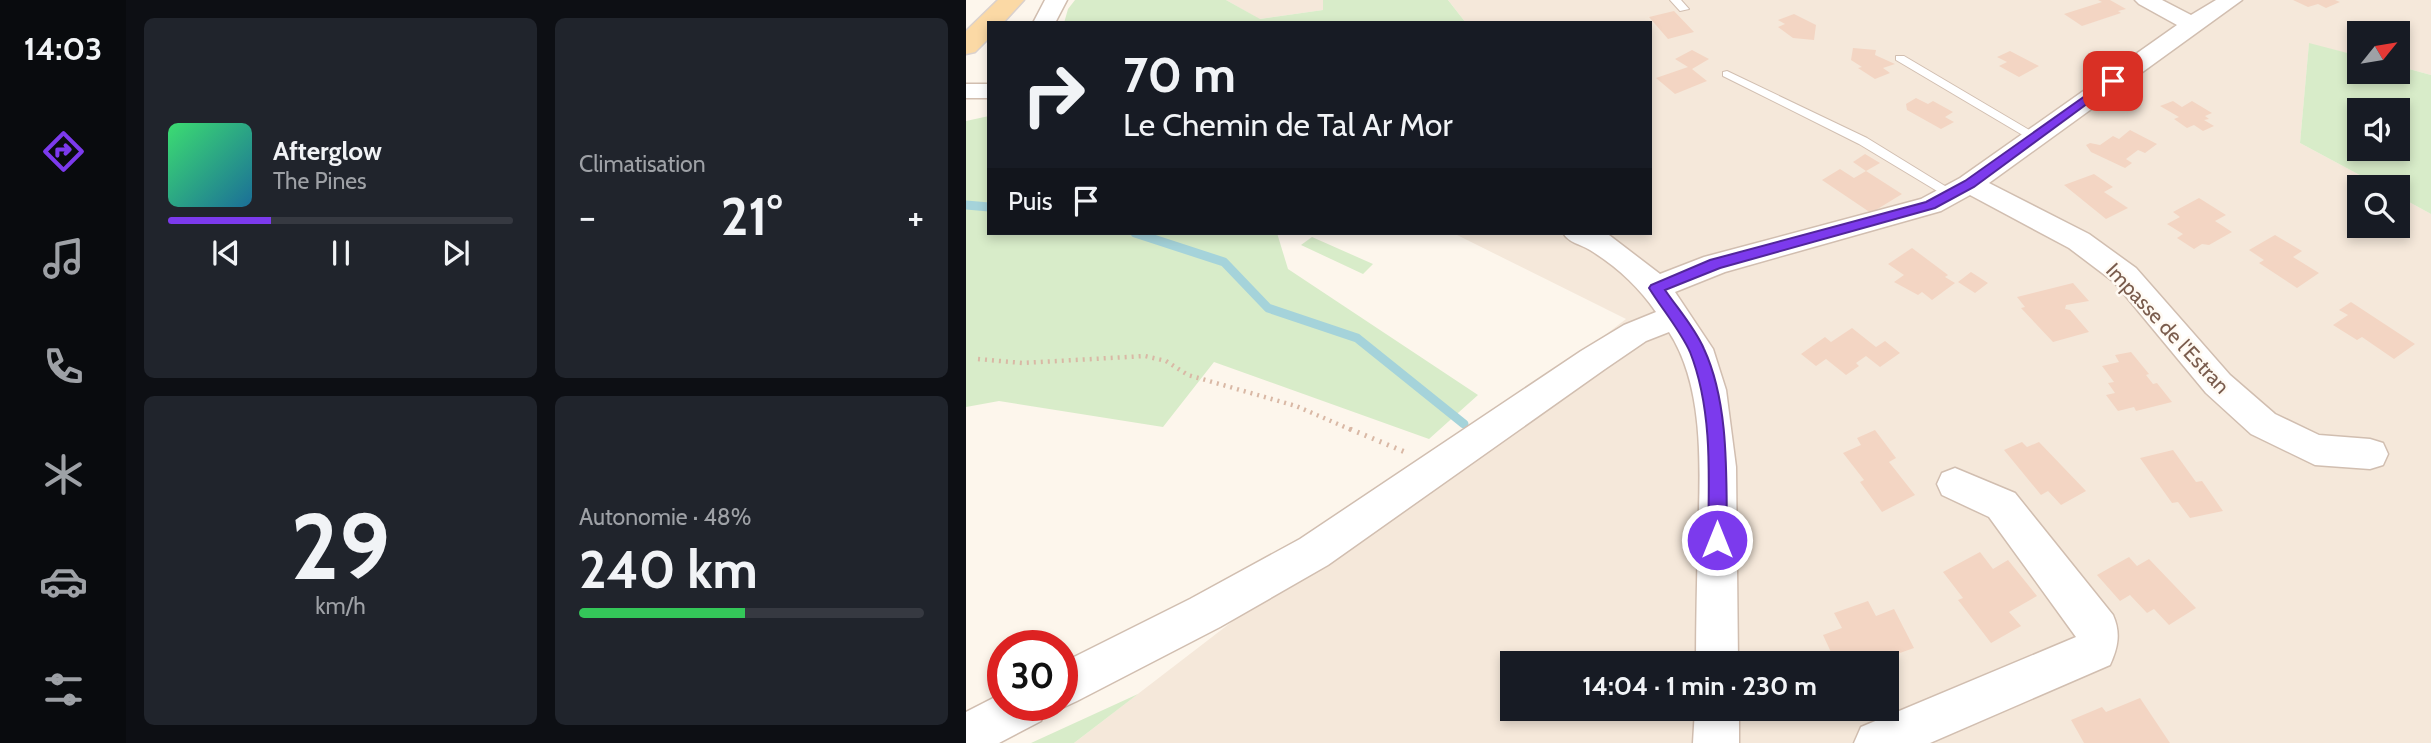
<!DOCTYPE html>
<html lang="fr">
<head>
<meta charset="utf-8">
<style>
	:root { --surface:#171b24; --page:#20242c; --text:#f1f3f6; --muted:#9ea1a6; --line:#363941; --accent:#7c3aed }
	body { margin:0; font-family:Cabin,sans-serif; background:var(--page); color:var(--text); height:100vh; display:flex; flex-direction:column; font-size:26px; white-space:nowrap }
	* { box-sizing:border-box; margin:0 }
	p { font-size:23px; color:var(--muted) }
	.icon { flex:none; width:38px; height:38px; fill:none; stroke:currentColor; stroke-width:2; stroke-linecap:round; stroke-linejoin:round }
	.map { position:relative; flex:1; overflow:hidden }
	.panel { display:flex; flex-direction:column; gap:18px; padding:18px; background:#0d0f14; width:840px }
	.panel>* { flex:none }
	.guide { position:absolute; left:21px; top:21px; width:665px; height:214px; border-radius:0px; box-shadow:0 4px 10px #0003; background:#171b24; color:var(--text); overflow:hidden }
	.needle { width:46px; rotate:60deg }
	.fabs { position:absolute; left:1381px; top:21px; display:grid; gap:14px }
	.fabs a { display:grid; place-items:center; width:63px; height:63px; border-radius:0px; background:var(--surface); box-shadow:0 4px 10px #0003; font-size:35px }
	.speed { position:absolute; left:21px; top:630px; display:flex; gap:14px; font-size:35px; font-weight:700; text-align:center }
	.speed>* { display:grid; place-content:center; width:91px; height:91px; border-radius:50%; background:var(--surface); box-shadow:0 4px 10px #0003; line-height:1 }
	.speed .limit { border:10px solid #d22; background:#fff; color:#111 }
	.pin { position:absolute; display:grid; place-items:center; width:60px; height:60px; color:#fff; margin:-30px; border-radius:14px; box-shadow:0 4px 10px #0006 }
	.me { position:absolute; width:77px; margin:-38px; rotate:0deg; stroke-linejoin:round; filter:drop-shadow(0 0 5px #0008) }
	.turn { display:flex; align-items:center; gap:24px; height:147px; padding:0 21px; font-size:32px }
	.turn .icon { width:91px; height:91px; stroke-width:2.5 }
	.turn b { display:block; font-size:49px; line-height:60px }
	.then { display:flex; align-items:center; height:66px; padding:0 21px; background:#0003; gap:14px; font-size:26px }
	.big { font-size:52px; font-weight:700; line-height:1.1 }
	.panel .card { flex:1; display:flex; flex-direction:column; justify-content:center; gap:10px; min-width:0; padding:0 24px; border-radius:10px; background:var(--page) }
	.panel .dial { align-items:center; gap:0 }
	.dial b { font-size:91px; line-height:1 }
	.song { display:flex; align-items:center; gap:21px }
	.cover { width:84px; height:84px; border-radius:10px; background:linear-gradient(135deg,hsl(140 70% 55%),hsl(200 70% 35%)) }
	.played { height:7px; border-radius:4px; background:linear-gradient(90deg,var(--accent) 30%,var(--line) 30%) }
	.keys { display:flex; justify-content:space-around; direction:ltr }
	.heat { display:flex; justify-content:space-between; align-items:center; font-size:38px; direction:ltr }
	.charge { height:10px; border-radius:5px; background:linear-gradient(90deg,#34c759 48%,var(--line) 0) }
	.panel .tiles { flex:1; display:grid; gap:18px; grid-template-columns:repeat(2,1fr) }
	.trip { position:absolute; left:534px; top:651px; width:399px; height:70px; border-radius:0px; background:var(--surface); box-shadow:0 4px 10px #0003; font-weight:700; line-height:70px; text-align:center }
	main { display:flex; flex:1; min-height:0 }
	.menu { display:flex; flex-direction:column; width:126px; justify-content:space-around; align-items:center; background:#090b0e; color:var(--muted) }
	.menu .icon { width:49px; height:49px }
	.menu .selected { color:var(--accent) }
	.menu b { font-size:32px; color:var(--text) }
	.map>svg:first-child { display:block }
	.residential { fill:#f5e8da; fill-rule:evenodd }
	.green { fill:#d8ecc9; fill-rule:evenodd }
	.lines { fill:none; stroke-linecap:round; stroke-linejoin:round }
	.stream { stroke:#a5d3da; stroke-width:9 }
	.building { fill:#f3d5c3 }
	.lane-casing { stroke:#d1beb0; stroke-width:2 }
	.street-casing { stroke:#d1beb0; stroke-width:3 }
	.primary-casing { stroke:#dad1cd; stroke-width:3 }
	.path-far1 { stroke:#d9b8a5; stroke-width:4.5; stroke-dasharray:2 5; stroke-linecap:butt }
	.path { stroke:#d9b8a5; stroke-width:5; stroke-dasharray:2 6; stroke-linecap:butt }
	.lane { fill:#fff; fill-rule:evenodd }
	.street { fill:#fff; fill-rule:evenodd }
	.primary { fill:#fbd9a5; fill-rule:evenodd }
	.route { fill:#7c3aed; stroke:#51269a; stroke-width:2 }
	.labels { text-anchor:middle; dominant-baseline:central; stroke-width:5; stroke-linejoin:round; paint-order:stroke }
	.street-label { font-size:21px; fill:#7a5c4d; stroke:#fffaf3 }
</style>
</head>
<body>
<main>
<nav class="menu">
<b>14:03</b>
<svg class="icon selected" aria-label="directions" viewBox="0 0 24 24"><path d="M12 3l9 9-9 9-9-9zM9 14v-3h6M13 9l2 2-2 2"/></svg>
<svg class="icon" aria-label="music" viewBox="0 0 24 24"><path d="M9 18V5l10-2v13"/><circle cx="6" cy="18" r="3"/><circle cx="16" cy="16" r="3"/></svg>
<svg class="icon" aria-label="phone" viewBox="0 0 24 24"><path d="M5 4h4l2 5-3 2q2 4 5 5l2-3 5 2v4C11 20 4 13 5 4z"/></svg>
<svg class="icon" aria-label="climate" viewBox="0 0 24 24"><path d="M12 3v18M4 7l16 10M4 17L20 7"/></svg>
<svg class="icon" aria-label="car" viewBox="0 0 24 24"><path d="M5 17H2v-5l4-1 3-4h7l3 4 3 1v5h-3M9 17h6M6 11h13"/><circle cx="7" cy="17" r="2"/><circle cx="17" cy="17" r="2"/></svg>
<svg class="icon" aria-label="filters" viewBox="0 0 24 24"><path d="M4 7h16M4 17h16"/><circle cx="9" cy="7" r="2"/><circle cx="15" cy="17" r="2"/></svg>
</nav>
<section class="panel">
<div class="tiles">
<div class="card">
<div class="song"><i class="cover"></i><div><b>Afterglow</b><p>The Pines</p></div></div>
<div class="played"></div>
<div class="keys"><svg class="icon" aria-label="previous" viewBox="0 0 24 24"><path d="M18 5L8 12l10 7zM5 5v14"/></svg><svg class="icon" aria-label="pause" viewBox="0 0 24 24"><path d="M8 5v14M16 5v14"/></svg><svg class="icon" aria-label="next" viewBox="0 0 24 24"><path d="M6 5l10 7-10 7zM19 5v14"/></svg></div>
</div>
<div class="card"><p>Climatisation</p>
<div class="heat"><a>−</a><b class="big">21°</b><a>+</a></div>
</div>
<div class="card dial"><b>29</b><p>km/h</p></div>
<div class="card"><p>Autonomie · 48%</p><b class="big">240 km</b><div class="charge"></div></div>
</div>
</section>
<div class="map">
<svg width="1465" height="743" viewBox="0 0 1465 743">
	<rect width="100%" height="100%" fill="#fdf6ec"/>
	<path class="residential" d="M260,0H357V10L293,19Z
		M482,0H1465V75L1432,66V33H1393V56L1343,44L1334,143L1416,187H1393V226H1432V196L1465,214V743H108L660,319L487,233H684V23H500ZM546,663H920V709H546Z"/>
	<path class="green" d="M109,0H260L294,19L357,10V0H482L500,23H98L102,9Z
		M1343,43L1393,56V72H1432V66L1465,75V214L1432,196V187H1416L1334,143ZM1432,110V149H1393V110Z
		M23,116V233H311L322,269L512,395L463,439L248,362L197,427L33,401L0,407V121Z
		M346,237L407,264L397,274L335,245Z
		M172,694L108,743H65Z"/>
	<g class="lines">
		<path class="stream" d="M0,205L23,207
			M169,233L258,262L302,308L391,338L498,424"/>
	</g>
	<path class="building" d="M1132,0H1144L1160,9L1152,11L1155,13L1116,26L1098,14L1136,2Z
		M1327,0H1369L1374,2L1360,8L1352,4L1342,7Z
		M708,11L728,32L702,39L683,17Z
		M828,14L850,25L848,40L827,38L812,27L819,24L812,20Z
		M887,48L910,50L909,55L929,64L917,68L924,73L909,79L892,68L896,67L885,60Z
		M726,50L743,59L726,69L741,81L709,94L690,78L722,67L709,59Z
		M1044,51L1073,66L1053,77L1033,66L1041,62L1031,57Z
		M950,98L962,104L967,101L987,112L979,117L988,122L975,129L941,110L940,104Z
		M1207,101L1216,107L1226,101L1246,113L1239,116L1243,119L1238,120L1248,126L1237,131L1228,125L1221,128L1208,119L1213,117L1194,106Z
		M1164,130L1191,144L1179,153L1172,150L1160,159L1166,163L1159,168L1125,152L1120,145L1124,143L1134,145L1147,136L1153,139Z
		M899,154L914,163L900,171L887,162Z
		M874,169L888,178L900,171L936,194L905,213L856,180Z
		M1128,174L1147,187L1138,192L1162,208L1140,219L1098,185Z
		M1233,198L1260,215L1249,221L1266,232L1243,245L1236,244L1228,249L1211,238L1217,234L1201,224L1214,217L1207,212Z
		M1309,235L1336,251L1327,257L1353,273L1331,288L1293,263L1298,260L1283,250Z
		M946,248L982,275L979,277L989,283L966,300L956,292L952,295L928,282L938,275L922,264Z
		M1005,272L1022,283L1009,293L992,282Z
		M1107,283L1123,301L1100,305L1099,309L1104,310L1123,332L1087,342L1055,308L1059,307L1051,297Z
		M1385,302L1449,344L1428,359L1396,337L1391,340L1367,325L1382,315L1373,310Z
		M886,328L910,347L919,341L934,353L914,367L900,356L890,363L893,366L880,375L860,359L850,366L835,354L859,337L865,342Z
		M1165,352L1183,374L1180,375L1187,384L1191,383L1206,402L1170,411L1168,407L1152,411L1140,395L1149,393L1142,383L1148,382L1136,366L1153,362L1149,355Z
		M909,430L930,458L923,462L949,495L916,512L894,482L898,480L877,453L895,445L891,438Z
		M1056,442L1061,447L1073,442L1120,491L1095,505L1082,491L1075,495L1038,450Z
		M1207,450L1230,482L1236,481L1257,511L1224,518L1212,502L1206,503L1174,458Z
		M1014,552L1027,569L1042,560L1071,596L1043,612L1055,626L1025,643L992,600L997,598L977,572Z
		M1163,557L1171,566L1183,559L1230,608L1203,625L1188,609L1181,613L1164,595L1154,601L1131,575Z
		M902,601L910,616L928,609L948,648L914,660L915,663H870L857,635L876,628L868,613Z
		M1174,698L1204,743H1118L1105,720L1136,707L1140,712Z"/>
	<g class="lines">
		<defs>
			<path id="lane" d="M704,0H715L723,9L714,11Z
				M930,56H938L1075,137L1069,141L1065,140L930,60Z
				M761,71L901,138L992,194L991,197H981L893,144L757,76V72Z"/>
			<path id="street" d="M79,0H101L89,23H67Z
				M1169,0H1196L1225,15L1250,0H1276L1023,183L1123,234L1170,268L1264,375L1309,414L1353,435L1404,439L1417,443L1422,454L1417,465L1404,469L1349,465L1285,434L1240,393L1148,282L1103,248L1004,195L975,211L759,272L709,292L747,349L760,390L770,467L772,663H730C730,622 731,581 732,540C734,475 740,389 703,332L680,341L639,369L362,565L254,627L111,701L96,708L90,705H96V663L224,599L334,539L615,351L658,325L690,312C673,287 650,266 624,250C614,244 603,243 597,233L643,235L694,274L738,257L955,199L994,178L1211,25L1173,4Z
				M0,84H23V98H0Z
				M989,468L1049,493L1147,615C1155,633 1152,647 1144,665L964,743H888L895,727L1110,637L1023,517L976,495L971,484L976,473Z
				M37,693V705H81L75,721L33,743H0V712Z
				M729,709H773V743H727Z"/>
			<path id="primary" d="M32,0H58L37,23H23V38L9,52L0,54V31Z"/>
		</defs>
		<use href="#lane" class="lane-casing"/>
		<use href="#street" class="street-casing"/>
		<use href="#primary" class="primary-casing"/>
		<path class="path-far1" d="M12,359L56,363L179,356L200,361L222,375L330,406L388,431"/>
		<path class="path" d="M384,429L439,452"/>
		<use href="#lane" class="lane"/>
		<use href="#street" class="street"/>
		<use href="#primary" class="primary"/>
	</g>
	<path class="route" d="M1143,79L1152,81L1008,187L969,208L754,268L699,290C712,309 729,328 738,349C764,405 760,480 761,540L758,546L751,549L745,546L742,540C743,479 747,410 724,352C714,330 696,309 683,288L685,285L744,260L960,202L999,181Z"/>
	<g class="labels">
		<g class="street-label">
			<text transform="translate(1202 328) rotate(47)">Impasse de l'Estran</text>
		</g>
	</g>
</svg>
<div class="fabs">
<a><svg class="needle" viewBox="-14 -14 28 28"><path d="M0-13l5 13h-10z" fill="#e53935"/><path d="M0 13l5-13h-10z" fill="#9ea1a6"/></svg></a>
<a><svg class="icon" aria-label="sound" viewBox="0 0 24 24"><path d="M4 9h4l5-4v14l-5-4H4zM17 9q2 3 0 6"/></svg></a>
<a><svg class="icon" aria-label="search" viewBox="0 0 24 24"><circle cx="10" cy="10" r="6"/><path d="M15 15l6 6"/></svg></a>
</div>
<div class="speed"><div class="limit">30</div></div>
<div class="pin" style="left:1147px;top:81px;background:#d93025"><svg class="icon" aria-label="arrive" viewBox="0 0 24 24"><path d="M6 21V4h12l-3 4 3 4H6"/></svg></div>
<svg class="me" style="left:751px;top:540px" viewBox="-20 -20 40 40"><circle r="17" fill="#7c3aed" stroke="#fff" stroke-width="3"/><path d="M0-11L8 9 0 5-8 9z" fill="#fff"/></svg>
<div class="trip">14:04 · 1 min · 230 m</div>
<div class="guide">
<div class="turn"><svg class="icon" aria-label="right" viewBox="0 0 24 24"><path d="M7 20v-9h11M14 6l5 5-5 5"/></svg><div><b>70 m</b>Le Chemin de Tal Ar Mor</div></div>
<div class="then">Puis<svg class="icon" aria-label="arrive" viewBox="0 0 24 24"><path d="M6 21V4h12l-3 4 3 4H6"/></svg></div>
</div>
</div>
</main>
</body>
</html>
